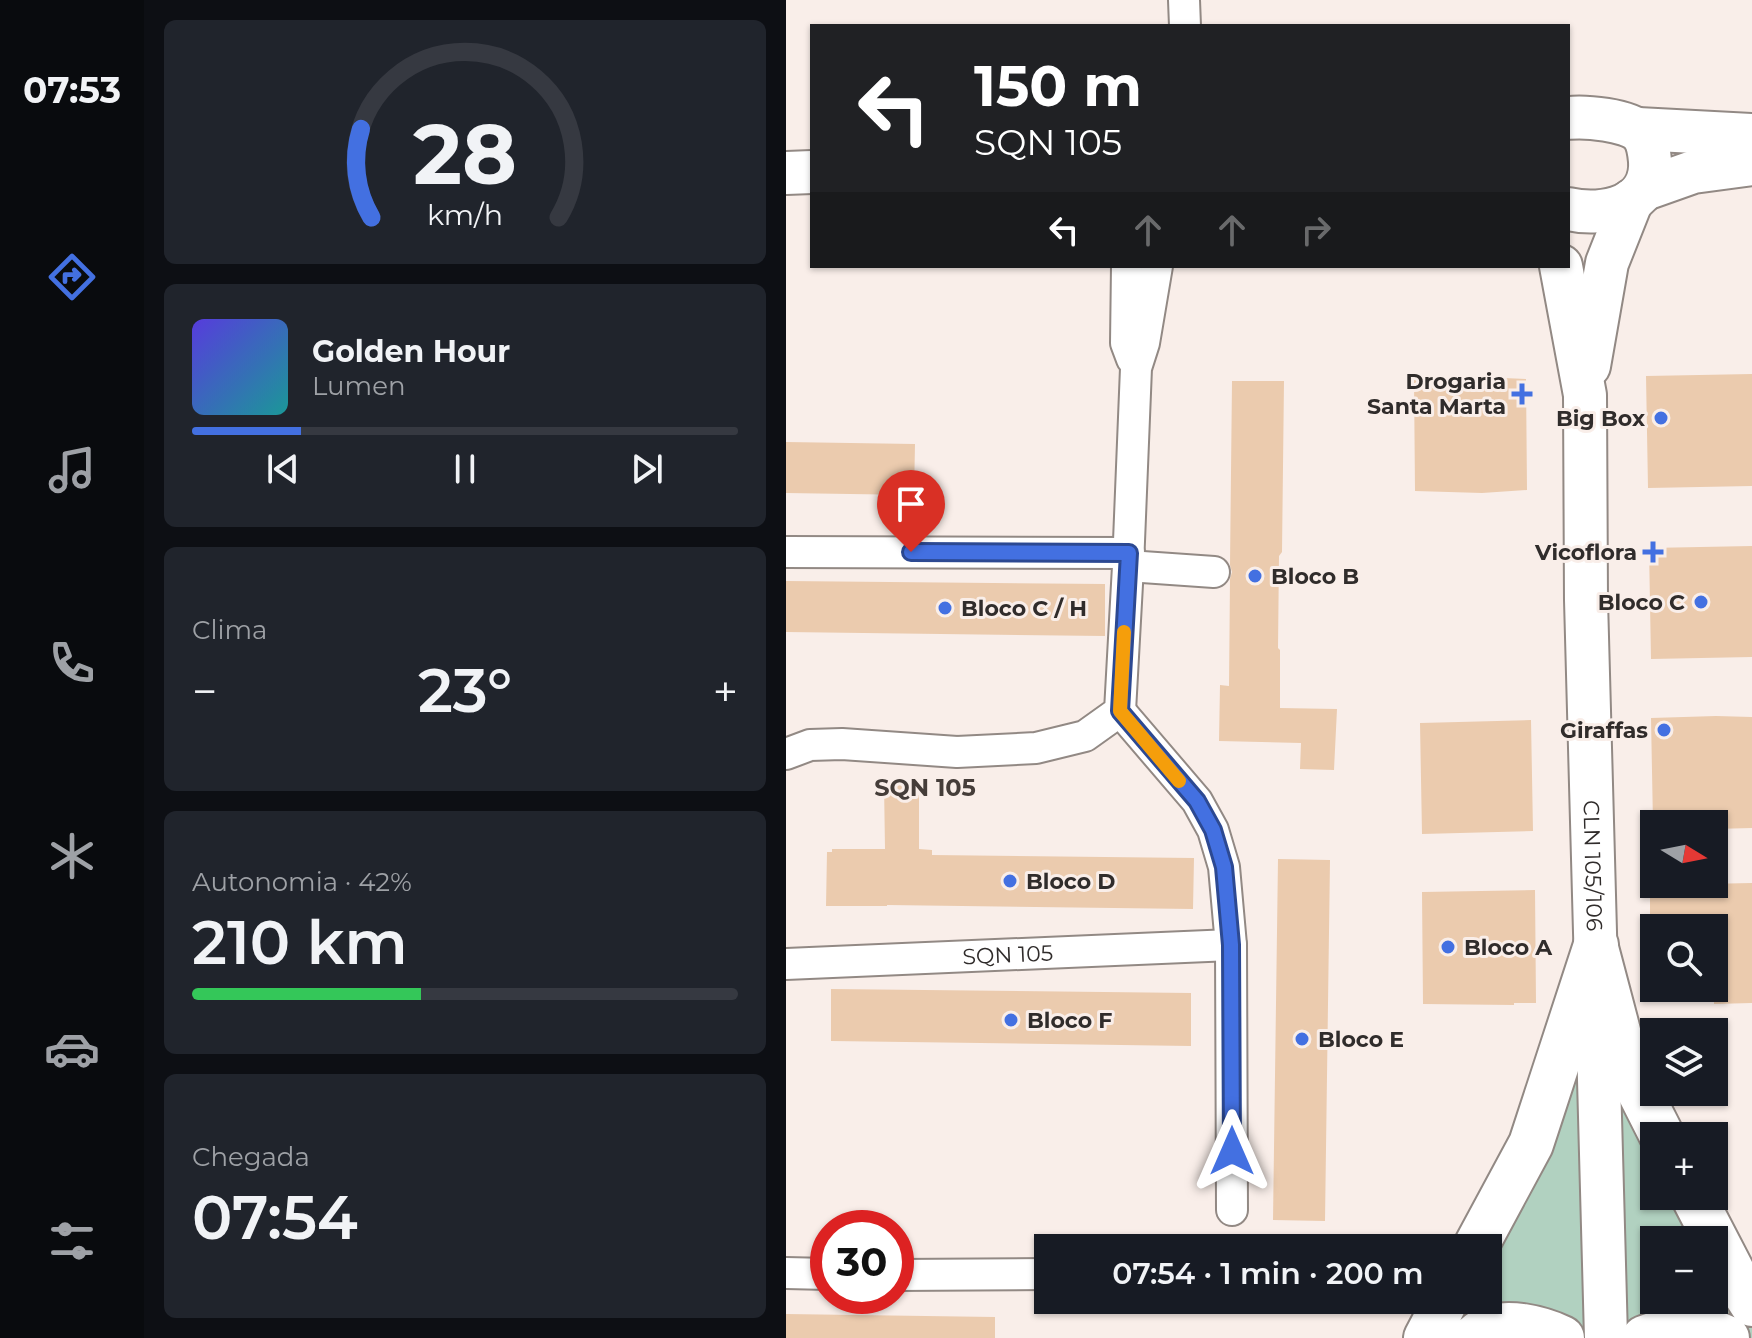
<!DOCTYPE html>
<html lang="pt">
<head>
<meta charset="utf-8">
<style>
	:root { --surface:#171b24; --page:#20242c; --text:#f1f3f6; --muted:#9ea1a6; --line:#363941; --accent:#4370e1 }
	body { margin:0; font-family:Montserrat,sans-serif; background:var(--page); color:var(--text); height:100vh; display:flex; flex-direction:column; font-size:30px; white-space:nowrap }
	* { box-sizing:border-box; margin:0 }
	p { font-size:26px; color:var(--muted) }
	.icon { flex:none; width:44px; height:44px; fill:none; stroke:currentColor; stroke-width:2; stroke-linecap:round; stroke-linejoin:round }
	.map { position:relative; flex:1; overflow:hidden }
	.sheet { display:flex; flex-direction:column; gap:20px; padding:20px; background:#0d0f14; width:642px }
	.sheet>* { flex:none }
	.guide { position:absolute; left:24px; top:24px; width:760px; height:244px; border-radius:0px; box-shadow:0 2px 6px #0004; background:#202124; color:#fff; overflow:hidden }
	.needle { width:52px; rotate:100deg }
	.fabs { position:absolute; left:854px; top:810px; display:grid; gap:16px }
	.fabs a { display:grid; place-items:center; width:88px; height:88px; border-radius:0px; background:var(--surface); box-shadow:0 2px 6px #0004; font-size:40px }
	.speed { position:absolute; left:24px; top:1210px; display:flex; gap:16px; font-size:40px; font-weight:700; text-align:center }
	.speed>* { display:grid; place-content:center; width:104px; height:104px; border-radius:50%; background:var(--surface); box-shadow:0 2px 6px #0004; line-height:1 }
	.speed .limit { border:12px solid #d22; background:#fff; color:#111 }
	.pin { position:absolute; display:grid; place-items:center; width:68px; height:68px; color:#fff; margin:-82px -34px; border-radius:50% 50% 50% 0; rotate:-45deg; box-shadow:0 0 8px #0007 }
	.pin .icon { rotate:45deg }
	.me { position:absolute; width:88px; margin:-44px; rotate:0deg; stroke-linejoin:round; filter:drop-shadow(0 0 6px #0008) }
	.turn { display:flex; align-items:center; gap:28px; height:168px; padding:0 32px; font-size:36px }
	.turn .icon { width:104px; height:104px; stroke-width:2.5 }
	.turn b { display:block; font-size:56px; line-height:68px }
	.lanes { display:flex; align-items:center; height:76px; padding:0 32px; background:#0003; justify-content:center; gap:40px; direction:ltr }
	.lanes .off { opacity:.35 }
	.big { font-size:60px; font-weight:600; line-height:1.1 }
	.sheet .card { flex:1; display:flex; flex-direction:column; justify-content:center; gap:12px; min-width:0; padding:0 28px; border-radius:12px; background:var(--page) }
	.sheet .dial { align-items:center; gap:0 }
	.dial svg { height:208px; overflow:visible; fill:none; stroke:var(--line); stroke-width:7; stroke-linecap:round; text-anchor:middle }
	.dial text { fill:var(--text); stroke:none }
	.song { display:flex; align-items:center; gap:24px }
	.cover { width:96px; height:96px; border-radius:12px; background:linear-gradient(135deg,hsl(250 70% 55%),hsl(180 70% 35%)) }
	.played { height:8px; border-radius:4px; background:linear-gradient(90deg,var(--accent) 20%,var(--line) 20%) }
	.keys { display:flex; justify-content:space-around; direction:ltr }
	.heat { display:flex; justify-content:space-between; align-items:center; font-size:44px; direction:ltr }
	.charge { height:12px; border-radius:6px; background:linear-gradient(90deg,#34c759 42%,var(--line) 0) }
	.trip { position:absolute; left:248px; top:1234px; width:468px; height:80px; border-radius:0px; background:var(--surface); box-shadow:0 2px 6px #0004; font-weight:600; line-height:80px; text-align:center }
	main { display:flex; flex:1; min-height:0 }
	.menu { display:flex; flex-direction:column; width:144px; justify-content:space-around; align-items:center; background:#090b0e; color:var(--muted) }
	.menu .icon { width:56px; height:56px }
	.menu .on { color:var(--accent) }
	.menu b { font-size:36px; color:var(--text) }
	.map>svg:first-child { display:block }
	.green { fill:#b1d1c0 }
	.building { fill:#ebcbae }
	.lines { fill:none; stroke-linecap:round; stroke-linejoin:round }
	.street-casing { stroke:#928984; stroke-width:34 }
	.secondary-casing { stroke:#928984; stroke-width:46 }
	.primary-casing { stroke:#928984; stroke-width:48 }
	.street { stroke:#fff; stroke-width:30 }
	.secondary { stroke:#fff; stroke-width:42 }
	.primary { stroke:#fff; stroke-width:44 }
	.route-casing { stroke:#2c4992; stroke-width:20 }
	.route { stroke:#4370e1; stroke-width:14 }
	.slow { stroke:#f59e0b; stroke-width:14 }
	.poi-dot { fill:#4370e1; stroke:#f9eee9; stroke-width:3 }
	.labels { text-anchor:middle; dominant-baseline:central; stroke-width:6; stroke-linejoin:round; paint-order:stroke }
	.poi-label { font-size:22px; font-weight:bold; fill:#302c2b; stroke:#f9eee9; text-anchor:start }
	.street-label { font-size:22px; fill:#302c2b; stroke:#f9eee9 }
	.neighbourhood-label { font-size:24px; font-weight:bold; fill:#453d39; stroke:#f9eee9 }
</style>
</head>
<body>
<main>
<nav class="menu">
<b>07:53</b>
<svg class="icon on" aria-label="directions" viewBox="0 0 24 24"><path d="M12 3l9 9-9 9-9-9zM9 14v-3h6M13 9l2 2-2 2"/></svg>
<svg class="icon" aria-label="music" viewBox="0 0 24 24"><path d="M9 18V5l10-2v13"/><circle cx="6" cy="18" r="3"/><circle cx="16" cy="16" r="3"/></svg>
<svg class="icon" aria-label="phone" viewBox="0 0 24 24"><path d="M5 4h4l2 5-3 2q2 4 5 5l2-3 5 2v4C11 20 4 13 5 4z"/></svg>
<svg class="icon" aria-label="climate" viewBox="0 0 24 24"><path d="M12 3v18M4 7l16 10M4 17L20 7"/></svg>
<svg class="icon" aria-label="car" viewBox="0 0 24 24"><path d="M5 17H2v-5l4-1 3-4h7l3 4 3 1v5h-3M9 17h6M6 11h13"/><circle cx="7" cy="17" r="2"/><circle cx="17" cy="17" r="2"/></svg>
<svg class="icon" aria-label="filters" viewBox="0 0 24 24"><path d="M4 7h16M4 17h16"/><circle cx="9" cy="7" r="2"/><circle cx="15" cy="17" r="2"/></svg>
</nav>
<section class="sheet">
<div class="card dial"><svg viewBox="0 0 100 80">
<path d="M14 69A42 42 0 1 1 86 69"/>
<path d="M14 69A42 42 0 0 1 10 35" stroke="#4370e1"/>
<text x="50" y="56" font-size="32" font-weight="700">28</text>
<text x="50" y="72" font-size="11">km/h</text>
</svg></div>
<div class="card">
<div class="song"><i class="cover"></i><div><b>Golden Hour</b><p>Lumen</p></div></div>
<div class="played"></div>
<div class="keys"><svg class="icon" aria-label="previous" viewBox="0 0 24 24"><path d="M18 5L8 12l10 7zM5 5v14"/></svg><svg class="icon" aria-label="pause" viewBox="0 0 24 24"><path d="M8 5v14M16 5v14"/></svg><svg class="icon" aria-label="next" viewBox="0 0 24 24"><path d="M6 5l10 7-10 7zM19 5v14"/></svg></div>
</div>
<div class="card"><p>Clima</p>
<div class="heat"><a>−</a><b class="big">23°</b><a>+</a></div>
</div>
<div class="card"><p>Autonomia · 42%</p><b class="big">210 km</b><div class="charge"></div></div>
<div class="card"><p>Chegada</p><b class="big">07:54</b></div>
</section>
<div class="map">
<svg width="966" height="1338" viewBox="0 0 966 1338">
	<rect width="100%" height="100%" fill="#f9eee9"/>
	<path class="green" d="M794,1045L802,1338H655L675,1300H702V1248Z
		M830,1057L868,1144V1196H897L923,1240H868V1300H928V1249L966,1313V1338H837Z"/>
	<path class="building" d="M966,374V486L862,488L860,376Z
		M696,377L740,379L741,490L696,493L629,491L628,380Z
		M446,381H498L496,552L493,556L492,648L494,650V708L551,709L548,770L514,769L515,743L433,741L434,685L443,686L444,579L446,572L444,565Z
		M0,442L129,444L128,495L0,493Z
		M966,546V657L865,659L863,548Z
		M0,581L319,584V636L0,632Z
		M930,716L966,717V828L928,829V824H867L865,718Z
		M745,720L747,831L636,834L634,723Z
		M98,784H133V849L146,850V855L408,858L407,909L101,905V906H40L41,852H46V849H99Z
		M492,859L544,860L539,1221L487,1220Z
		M966,883V1003L928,1004V928H864V891L871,885Z
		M749,890L750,1003H728V1005L637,1004L636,892Z
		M45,989L405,993V1046L45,1041Z
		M0,1314L209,1317V1338H0Z"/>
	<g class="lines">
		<defs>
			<g id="street">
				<path d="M398,0L399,26"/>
				<path d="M341,266L340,343L346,359"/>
				<path d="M0,552L343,553"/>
				<path d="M342,566L428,572"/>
				<path d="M334,711L411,801L427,830L438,867L445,945L446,1210"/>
				<path d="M0,754L24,745L56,744L171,752L250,748L299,736L334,711L342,566L350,368L358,343L371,266"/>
				<path id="s1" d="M0,964L445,945"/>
				<path d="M0,1273L42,1274"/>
				<path d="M110,1275L262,1274"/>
			</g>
			<g id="secondary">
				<path d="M782,118C800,116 841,120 854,132C862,140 863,150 864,161C867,207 818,217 782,209"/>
				<path d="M852,129L966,135"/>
				<path d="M0,173L26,172"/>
				<path d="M859,189L907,172L966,164"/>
				<path id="s2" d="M775,266L799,395L800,600L820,1338"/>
				<path d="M803,366L821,263L846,200"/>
			</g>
			<path id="primary" d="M810,948L842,1069L876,1136
				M907,1196L951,1281L966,1304
				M689,1248L745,1144L810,945
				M640,1338L660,1300
				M687,1338C691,1335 694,1332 698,1330C720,1319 755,1328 776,1338
				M858,1338C891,1325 908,1322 941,1338"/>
		</defs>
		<use href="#street" class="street-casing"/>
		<use href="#secondary" class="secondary-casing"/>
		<use href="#primary" class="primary-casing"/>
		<use href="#street" class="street"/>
		<use href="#secondary" class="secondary"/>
		<use href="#primary" class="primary"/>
	</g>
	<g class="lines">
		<defs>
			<path id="route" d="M125,552L343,553L334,711L411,801L427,830L438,867L445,945L446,1151"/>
		</defs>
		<use href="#route" class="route-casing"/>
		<use href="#route" class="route"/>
		<path class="slow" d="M338,632L334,711L393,781"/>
	</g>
	<g class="poi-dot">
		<path d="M732 382h8v8h8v8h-8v8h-8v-8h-8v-8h8z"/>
		<circle cx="875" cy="418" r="8"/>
		<path d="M863 540h8v8h8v8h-8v8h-8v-8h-8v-8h8z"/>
		<circle cx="469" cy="576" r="8"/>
		<circle cx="915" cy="602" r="8"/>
		<circle cx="159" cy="608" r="8"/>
		<circle cx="878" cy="730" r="8"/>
		<circle cx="224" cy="881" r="8"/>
		<circle cx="662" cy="947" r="8"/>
		<circle cx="225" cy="1020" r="8"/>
		<circle cx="516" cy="1039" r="8"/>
	</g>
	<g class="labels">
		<g class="poi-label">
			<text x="720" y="381" text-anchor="end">Drogaria<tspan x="720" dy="25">Santa Marta</tspan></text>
			<text x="859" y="418" text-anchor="end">Big Box</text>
			<text x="851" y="552" text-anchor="end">Vicoflora</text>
			<text x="485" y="576">Bloco B</text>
			<text x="899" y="602" text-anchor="end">Bloco C</text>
			<text x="175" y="608">Bloco C / H</text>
			<text x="862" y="730" text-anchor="end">Giraffas</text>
			<text x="240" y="881">Bloco D</text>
			<text x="678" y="947">Bloco A</text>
			<text x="241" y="1020">Bloco F</text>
			<text x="532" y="1039">Bloco E</text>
		</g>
		<g class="street-label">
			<text stroke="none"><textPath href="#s2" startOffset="602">CLN 105/106</textPath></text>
			<text stroke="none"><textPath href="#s1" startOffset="222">SQN 105</textPath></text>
		</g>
		<g class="neighbourhood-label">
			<text x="139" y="787">SQN 105</text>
		</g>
	</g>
</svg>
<div class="fabs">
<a><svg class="needle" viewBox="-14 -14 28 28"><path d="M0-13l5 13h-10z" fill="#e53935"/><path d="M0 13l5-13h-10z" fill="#9ea1a6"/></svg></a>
<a><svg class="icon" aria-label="search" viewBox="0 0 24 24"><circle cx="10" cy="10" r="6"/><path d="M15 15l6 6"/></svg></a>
<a><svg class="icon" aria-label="layers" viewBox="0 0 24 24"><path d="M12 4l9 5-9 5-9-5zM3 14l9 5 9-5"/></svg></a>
<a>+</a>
<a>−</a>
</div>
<div class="speed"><div class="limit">30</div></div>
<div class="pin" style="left:125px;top:552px;background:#d93025"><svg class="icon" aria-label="arrive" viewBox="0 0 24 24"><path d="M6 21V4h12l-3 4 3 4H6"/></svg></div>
<svg class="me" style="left:446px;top:1151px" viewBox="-20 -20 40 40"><path d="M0-17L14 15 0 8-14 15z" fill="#4370e1" stroke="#fff" stroke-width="4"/></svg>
<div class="trip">07:54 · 1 min · 200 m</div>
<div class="guide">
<div class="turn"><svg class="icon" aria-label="left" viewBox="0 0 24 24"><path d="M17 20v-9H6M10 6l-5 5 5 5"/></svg><div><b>150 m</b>SQN 105</div></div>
<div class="lanes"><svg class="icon" aria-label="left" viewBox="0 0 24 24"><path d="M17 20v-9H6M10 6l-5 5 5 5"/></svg><svg class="icon off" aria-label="ahead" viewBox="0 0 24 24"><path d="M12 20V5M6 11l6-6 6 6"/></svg><svg class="icon off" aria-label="ahead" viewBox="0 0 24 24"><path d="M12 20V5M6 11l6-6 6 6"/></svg><svg class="icon off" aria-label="right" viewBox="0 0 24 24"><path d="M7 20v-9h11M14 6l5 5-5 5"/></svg></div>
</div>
</div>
</main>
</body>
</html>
